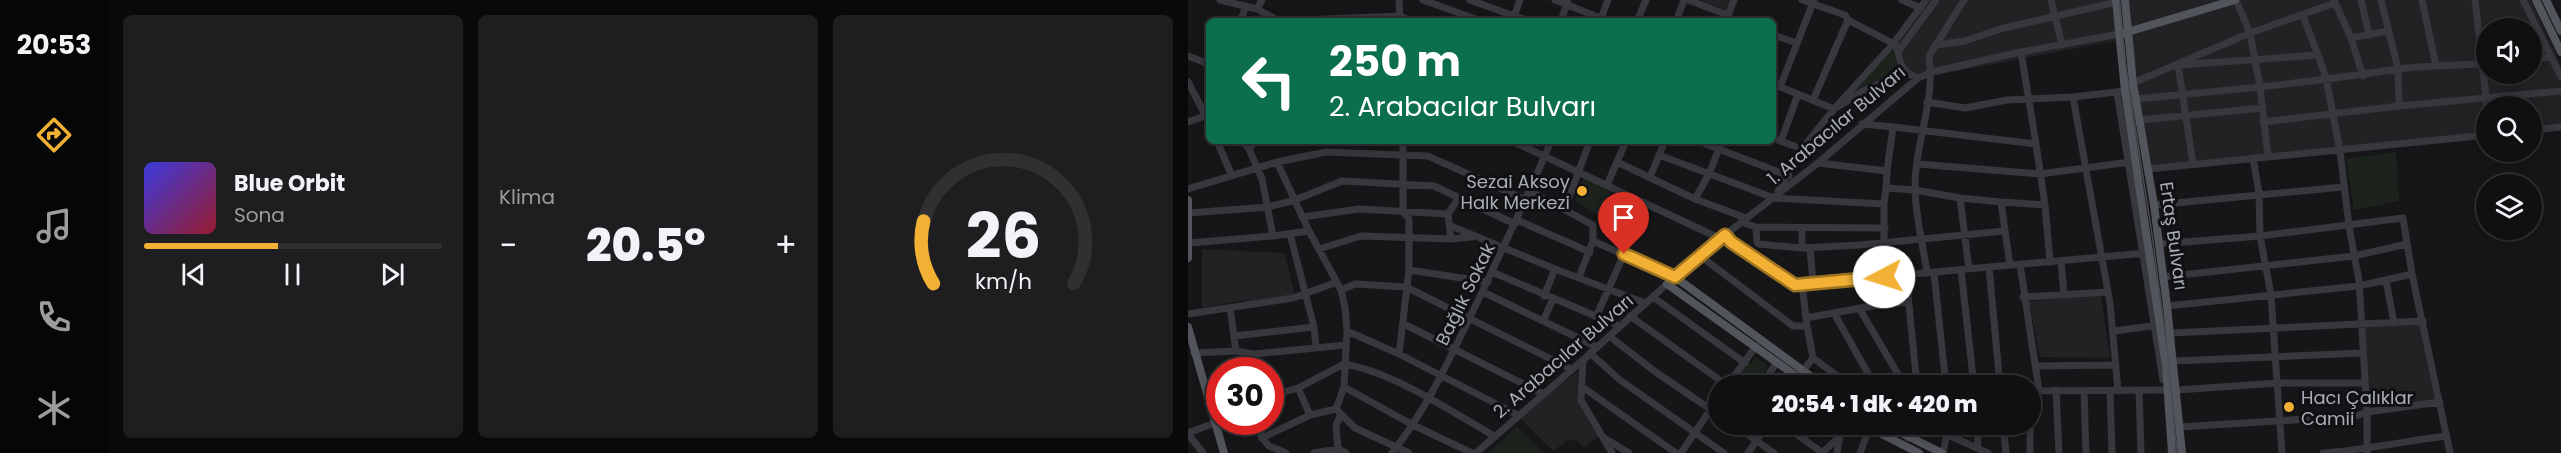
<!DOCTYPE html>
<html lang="tr">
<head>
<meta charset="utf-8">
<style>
	:root { --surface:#101012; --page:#1e1e20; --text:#f1f3f6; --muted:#9c9d9f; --line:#303032; --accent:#f2b134 }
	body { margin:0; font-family:Poppins,sans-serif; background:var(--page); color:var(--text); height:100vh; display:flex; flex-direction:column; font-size:22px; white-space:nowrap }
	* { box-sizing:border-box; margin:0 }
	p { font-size:20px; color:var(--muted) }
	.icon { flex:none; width:33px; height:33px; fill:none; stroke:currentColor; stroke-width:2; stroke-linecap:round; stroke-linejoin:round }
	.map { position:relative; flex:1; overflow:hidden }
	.details { display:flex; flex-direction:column; gap:15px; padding:15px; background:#09090a; width:1080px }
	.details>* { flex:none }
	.hud { position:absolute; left:18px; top:18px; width:570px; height:126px; border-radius:9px; box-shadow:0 3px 15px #0003,0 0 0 2px var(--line); background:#0b6e4f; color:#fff; overflow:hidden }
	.fabs { position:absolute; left:1288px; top:18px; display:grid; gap:12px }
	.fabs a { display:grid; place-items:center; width:66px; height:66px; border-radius:50%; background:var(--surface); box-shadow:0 3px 15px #0003,0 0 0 2px var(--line); font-size:30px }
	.speed { position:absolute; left:18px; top:357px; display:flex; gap:12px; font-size:30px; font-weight:700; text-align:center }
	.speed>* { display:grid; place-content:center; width:78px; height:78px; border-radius:50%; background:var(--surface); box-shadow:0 3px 15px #0003,0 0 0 2px var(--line); line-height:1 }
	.speed .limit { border:9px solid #d22; background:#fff; color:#111 }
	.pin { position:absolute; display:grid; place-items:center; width:51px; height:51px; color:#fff; margin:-62px -26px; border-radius:50% 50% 50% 0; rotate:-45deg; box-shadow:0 0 6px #0007 }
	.pin .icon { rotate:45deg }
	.me { position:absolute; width:66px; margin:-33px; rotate:265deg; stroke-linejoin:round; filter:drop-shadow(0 0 4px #0008) }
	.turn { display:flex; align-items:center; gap:21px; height:126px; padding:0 24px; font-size:27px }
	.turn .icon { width:78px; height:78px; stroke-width:2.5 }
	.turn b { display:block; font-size:42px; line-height:51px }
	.big { font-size:45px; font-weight:800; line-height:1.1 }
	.details .widget { flex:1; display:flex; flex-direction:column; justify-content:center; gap:9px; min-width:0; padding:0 21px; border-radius:9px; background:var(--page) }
	.details .dial { align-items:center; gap:0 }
	.dial svg { height:156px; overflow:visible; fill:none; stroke:var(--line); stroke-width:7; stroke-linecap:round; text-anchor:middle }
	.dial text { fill:var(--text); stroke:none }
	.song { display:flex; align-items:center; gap:18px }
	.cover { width:72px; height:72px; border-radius:9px; background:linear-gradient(135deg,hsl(240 70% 55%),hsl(350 70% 35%)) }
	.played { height:6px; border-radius:3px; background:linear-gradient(90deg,var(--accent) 45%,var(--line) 45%) }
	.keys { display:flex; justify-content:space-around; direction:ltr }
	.heat { display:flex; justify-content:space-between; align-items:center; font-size:33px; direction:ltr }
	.details .tiles { flex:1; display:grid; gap:15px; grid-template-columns:repeat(3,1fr) }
	.trip { position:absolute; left:520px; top:375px; width:333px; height:60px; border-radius:30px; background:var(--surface); box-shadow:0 3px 15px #0003,0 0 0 2px var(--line); font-weight:800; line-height:60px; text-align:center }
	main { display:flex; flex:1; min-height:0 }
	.tab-bar { display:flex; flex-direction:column; width:108px; justify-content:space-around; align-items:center; background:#060607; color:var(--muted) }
	.tab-bar .icon { width:42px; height:42px }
	.tab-bar .selected { color:var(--accent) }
	.tab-bar b { font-size:27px; color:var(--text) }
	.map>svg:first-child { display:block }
	.built { fill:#222225; fill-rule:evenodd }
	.green { fill:#1c231d }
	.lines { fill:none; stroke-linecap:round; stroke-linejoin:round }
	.minor { stroke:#37383d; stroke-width:7 }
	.major { stroke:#53555c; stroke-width:8 }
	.tram { stroke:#4a4c52; stroke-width:1.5 }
	.route-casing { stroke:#9d7322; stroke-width:15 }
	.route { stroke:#f2b134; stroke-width:10 }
	.poi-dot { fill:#f2b134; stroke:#111113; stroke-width:2 }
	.labels { text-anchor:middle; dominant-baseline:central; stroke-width:6; stroke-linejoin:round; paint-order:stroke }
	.street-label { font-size:18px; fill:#a8adb8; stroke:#111113 }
	.poi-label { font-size:18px; fill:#a8adb8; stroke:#111113; text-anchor:end }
</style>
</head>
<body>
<main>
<nav class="tab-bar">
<b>20:53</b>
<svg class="icon selected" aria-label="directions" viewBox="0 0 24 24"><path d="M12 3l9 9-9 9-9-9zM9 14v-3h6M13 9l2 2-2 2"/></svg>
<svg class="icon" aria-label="music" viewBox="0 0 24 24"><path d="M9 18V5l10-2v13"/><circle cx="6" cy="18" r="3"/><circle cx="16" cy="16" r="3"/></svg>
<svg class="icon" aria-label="phone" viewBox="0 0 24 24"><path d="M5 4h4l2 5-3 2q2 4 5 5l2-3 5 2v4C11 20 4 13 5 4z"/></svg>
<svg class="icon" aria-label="climate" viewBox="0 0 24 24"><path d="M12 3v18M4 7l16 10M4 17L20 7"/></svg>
</nav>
<section class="details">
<div class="tiles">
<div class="widget">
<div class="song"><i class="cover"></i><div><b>Blue Orbit</b><p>Sona</p></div></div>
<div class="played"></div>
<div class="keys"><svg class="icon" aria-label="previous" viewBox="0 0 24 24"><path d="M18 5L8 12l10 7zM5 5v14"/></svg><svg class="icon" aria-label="pause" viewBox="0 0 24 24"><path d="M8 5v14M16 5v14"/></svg><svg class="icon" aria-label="next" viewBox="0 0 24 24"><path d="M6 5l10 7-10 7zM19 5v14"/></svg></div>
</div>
<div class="widget"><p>Klima</p>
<div class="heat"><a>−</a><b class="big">20.5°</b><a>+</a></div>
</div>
<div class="widget dial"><svg viewBox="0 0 100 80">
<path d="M14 69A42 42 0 1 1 86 69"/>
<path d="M14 69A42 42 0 0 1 9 37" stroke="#f2b134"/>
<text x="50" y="56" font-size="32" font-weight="700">26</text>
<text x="50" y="72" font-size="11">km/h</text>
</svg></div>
</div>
</section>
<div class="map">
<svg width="1373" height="453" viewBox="0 0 1373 453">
	<rect width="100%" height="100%" fill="#161618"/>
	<path class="built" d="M512,0H543L539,10Z
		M742,0H1343L1373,65V126L1344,129V106H1299V133L962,168L943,38L733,78L716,70L707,48ZM1299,28H1344V74H1299Z
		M14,249L96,253L107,295L59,302L58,300L14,308Z
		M913,295L922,358L852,357L841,301Z
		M1235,321L1252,402L1179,412L1173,325Z
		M390,371L389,396L411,436L396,447L389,441L380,440L365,451L332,418Z"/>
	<path class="green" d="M704,50L711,69L666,92Z
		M1208,152L1211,201L1166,210L1158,159Z
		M396,177L423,191L411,216L387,200Z
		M567,357L580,366L568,385L543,384L559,361L563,364Z
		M329,427L355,453H300Z"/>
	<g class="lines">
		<path class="minor" d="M32,0L69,9
			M74,0L69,9L91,21L212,16L223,21
			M211,0L212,18
			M235,0L293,21
			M282,0L326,16
			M332,0L326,16L342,21
			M367,0L420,21
			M500,0L540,15
			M614,0L657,15L660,20L708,45C712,62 713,73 730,78
			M714,0L733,8
			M863,0L874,45
			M1146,0L1163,38L1175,76
			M1173,0L1181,34
			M1193,0L1210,69L1211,106
			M1234,0L1248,66
			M1287,0L1299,106
			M1335,0L1373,77
			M1115,16L1130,55
			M51,21L55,15L57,7
			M373,21L380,0
			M412,21L420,0
			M449,21L458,0
			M488,21L496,0
			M538,21L546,0
			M585,35L609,43
			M1163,38L1200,31
			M747,45L777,41L812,29L929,2
			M710,52L748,0
			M833,52L848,144
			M0,56L21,64
			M1344,59L1362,57
			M0,82L21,122
			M945,83L1062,33L1147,3
			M585,84L646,109L675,91L717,72
			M592,87L626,0
			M929,92L975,380
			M948,99L1072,87L1062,33L1048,0
			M625,100L660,20
			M739,102L777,108L819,100L885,97
			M952,120L1074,108
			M0,122L20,115
			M1075,122L1211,106L1373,91
			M674,124L705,127
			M1344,130L1373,127
			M585,138L614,149
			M29,141L44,176
			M54,141L61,149
			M68,141L61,149L74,179L85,236L121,231
			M324,141L531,238
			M510,141L601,176
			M593,141L610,94
			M471,155L586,198L696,204V277
			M1080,157L1072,87C1118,82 1164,76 1210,69C1240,65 1270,66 1299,63
			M1065,158L1071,193L1072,236L1083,295L1094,453
			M429,162L507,199L558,218
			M630,163L699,171L698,188
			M730,164L852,174L942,162
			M1005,164L990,65L1130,55L1138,78L1152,151L1161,226L1171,281L1179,412V453
			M960,169L1299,135
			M699,171L705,127L848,144L857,205L862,262
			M462,177L477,141
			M419,185L438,141
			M0,189L89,162
			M342,191L405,225V241L391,277
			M590,191L614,149L646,109L705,44L738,0
			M507,199L521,174L534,141
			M813,202L857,205
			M696,204L698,188L727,190L772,198
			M966,205L1155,187
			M377,208L402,141
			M1,213L80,207L107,200L154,181L246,186L327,224
			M114,217L171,209L260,214
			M329,220L402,252
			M553,222L568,227L697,228
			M263,226L367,269L457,303
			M568,227L569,242L571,244L614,248
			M614,228V248L672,245L817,231L822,265
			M102,234L126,327L128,347
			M537,235L543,242L607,285L801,267
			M263,239L284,237
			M405,241L487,277
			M1,243L85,236
			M971,244L1072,236L1215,218L1224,274L1262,453
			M622,248L625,283
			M131,249L173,236L263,239L260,214L270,199
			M511,255L605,326H619
			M873,261L876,295
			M832,264L851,391
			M781,269L772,198L813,202L817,231
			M221,270L300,282
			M773,270L786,386
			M304,272L431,326
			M739,273C735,246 728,218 727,190C726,145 748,101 741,56L776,0
			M746,273L758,386
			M718,275L729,386
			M975,277L1166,256L1219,244
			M1198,280L1206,323
			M614,284L619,326L625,358L615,371
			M153,290L167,284L218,287L383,369
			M295,292L409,347
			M356,296L367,269
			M465,297L557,363
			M835,297L920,292
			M979,306L1171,286L1224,274
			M42,308L48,351L66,354L157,345
			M671,308L711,376L714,386
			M646,313L687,386
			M0,314L105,298L149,282
			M442,316L540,386
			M408,317L436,254
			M618,318L684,306L720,302
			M355,321L365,299
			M216,324L355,394
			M159,331L211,354L330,415
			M926,331L971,325
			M983,333L1235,321
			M46,336L126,327
			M421,336L469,373L531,415
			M6,353L48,351
			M402,353L432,380L536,453
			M66,354L71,370
			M211,354L221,270V219L215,212V141
			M625,358L663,386
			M395,360L393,400L424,453
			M986,361L1175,353
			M156,364C205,372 263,411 306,436
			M848,366L928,365
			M393,386L488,453
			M539,386L568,346
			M573,386L589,362
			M605,386L611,377
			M812,386L801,267L958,253
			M156,387L225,425L284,453
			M110,388L122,415
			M868,390L871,453
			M951,390L953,453
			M989,390L1090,383H1176
			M843,391L980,390
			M896,391L898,453
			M922,391L924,453
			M930,391L922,303L885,97L937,91
			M82,396L110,388L156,364
			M148,409L156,387L159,331L157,307L153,290L121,231L89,162L138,152L240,156L338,200
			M148,409L167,428L221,453
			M68,422L74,438L122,415L148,409
			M545,424L586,453
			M594,424L635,453
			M644,424L654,432
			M736,424L800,453
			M789,424L790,448
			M815,424L818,453
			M842,424V453
			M992,427L1168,416L1179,412L1252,402
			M0,433L32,421
			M0,434L15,453
			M74,438L81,446L98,453
			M416,438L441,453
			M720,438L726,424
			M150,449L148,425L153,414
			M126,453L150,449L158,453
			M204,453C238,410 258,366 282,317C310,259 338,201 363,141
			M288,453L395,360L511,255L630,163L730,78L744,72L833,52L936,33
			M493,453L531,397
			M560,453L580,424
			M634,453L652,436
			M649,453L652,436L659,424
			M672,453L681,429
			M755,453L761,424
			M1135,453C1177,450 1217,441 1259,436"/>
		<path class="major" d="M928,0L937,91L978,366L984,453
			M937,0L945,83L966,205L979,306L994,453
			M1348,0L1373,52
			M1358,0L1373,31
			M936,33L1047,0
			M0,200V258
			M487,277L636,386
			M479,284L622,386
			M0,327L36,453
			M674,424L731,453
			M695,424L754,453"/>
		<path class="tram" d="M931,0L937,62L964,234L980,356L989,453"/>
	</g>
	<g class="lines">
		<defs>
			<path id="route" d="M436,254L487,277L537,235L543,242L607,285L696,277"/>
		</defs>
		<use href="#route" class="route-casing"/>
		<use href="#route" class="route"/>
	</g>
	<g class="poi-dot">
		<circle cx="394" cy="191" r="6"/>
		<circle cx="1101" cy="407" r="6"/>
	</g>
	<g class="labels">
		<g class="street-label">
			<text transform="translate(648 125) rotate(-40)">1. Arabacılar Bulvarı</text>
			<text transform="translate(986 236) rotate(82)">Ertaş Bulvarı</text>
			<text transform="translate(277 294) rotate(-64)">Bağlık Sokak</text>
			<text transform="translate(375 356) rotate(-41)">2. Arabacılar Bulvarı</text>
		</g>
		<g class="poi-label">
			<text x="382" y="181">Sezai Aksoy<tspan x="382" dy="21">Halk Merkezi</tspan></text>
			<text x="1113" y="397" text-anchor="start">Hacı Çalıklar<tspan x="1113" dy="21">Camii</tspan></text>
		</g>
	</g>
</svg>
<div class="fabs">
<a><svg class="icon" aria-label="sound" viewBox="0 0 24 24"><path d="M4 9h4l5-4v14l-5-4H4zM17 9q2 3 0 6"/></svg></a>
<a><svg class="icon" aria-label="search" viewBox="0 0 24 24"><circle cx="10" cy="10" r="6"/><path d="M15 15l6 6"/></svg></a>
<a><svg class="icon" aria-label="layers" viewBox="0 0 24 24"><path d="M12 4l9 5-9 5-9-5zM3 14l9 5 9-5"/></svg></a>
</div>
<div class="speed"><div class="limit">30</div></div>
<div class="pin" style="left:436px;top:254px;background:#d93025"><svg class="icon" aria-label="arrive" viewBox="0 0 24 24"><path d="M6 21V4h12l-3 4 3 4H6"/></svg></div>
<svg class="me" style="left:696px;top:277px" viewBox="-20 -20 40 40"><circle r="19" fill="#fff"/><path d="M0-13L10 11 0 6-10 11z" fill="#f2b134"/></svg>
<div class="trip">20:54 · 1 dk · 420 m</div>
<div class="hud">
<div class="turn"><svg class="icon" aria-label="left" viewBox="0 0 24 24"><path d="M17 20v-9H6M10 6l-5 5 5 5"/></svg><div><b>250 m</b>2. Arabacılar Bulvarı</div></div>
</div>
</div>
</main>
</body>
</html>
